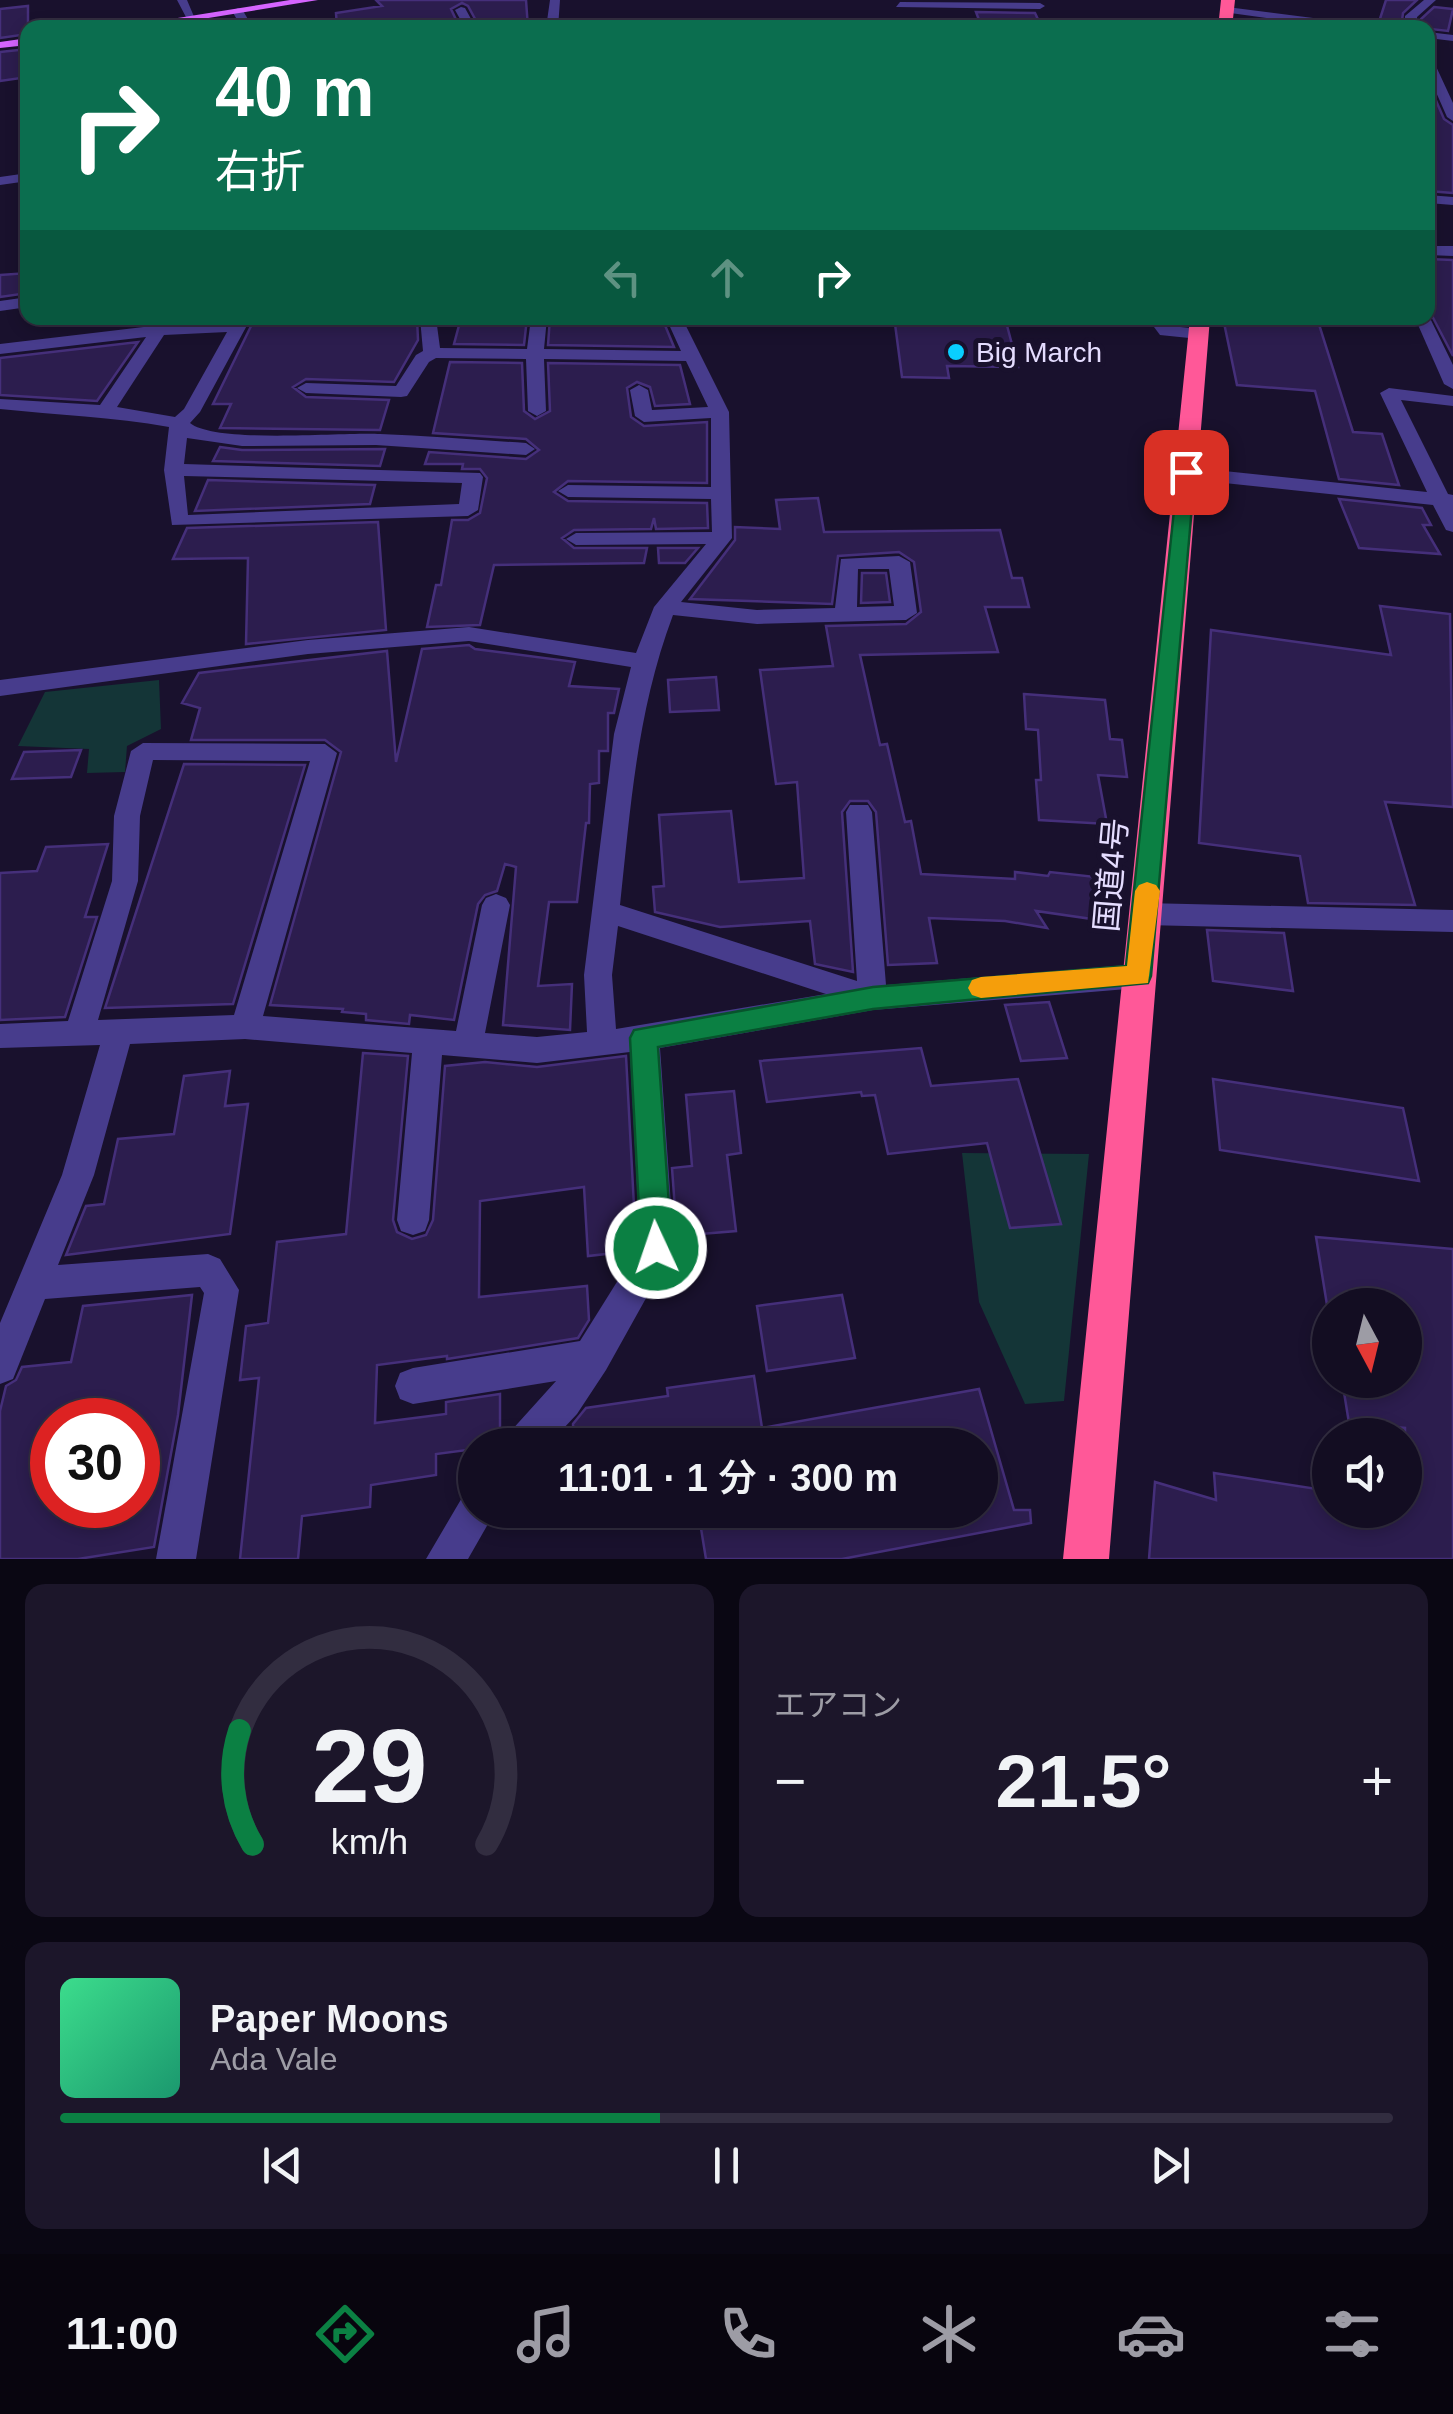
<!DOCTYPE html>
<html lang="ja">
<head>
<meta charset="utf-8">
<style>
	:root { --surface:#130d22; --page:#1c162a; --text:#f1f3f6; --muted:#9d9ca5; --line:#322d40; --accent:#0b8043 }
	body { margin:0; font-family:Helvetica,"Noto Sans JP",sans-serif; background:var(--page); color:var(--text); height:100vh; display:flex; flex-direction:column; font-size:38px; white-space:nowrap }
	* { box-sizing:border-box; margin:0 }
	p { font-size:32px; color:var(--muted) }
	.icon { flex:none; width:55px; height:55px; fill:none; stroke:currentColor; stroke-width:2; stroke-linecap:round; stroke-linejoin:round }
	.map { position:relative; height:1559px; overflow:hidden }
	.drawer { display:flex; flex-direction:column; gap:25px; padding:25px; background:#0a0713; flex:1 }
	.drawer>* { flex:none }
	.guide { position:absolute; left:20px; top:20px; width:1415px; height:305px; border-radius:20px; box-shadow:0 5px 15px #0003,0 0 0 2px var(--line); background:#0b6e4f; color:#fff; overflow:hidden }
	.needle { width:65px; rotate:173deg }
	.controls { position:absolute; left:1312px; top:1288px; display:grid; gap:20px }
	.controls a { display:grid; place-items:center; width:110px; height:110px; border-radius:50%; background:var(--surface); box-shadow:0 5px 15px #0003,0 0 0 2px var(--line); font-size:50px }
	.speed { position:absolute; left:30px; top:1398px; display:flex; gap:20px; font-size:50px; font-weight:700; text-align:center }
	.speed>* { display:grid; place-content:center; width:130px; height:130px; border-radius:50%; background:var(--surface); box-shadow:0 5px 15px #0003,0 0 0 2px var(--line); line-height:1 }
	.speed .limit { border:15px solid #d22; background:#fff; color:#111 }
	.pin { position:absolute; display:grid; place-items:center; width:85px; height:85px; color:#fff; margin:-42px; border-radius:20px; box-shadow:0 5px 15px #0006 }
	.me { position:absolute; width:110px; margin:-55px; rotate:357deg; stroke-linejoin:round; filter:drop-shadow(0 0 8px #0008) }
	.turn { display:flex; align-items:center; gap:35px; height:210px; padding:0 30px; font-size:45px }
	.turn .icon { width:130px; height:130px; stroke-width:2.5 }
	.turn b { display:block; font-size:70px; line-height:85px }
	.lanes { display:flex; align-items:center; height:95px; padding:0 30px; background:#0003; justify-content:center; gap:50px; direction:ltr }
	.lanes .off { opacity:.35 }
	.big { font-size:75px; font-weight:600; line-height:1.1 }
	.drawer .widget { flex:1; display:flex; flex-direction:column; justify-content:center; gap:15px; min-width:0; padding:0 35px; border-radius:20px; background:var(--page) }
	.drawer .dial { align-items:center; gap:0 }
	.dial svg { height:260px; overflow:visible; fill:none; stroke:var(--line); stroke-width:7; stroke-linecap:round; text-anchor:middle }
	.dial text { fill:var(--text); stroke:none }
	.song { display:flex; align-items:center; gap:30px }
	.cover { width:120px; height:120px; border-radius:15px; background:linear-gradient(135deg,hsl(150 70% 55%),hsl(160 70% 35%)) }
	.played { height:10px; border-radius:5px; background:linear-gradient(90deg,var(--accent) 45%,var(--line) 45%) }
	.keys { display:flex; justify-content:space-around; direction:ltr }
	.heat { display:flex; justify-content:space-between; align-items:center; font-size:55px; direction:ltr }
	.drawer .tiles { flex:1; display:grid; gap:25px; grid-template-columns:1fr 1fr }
	.widget:last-child { grid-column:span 2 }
	.trip { position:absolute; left:458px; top:1428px; width:540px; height:100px; border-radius:50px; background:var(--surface); box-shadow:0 5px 15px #0003,0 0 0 2px var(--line); font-weight:600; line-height:100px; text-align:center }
	.menu { display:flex; height:160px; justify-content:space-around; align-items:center; background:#08050e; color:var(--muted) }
	.menu .icon { width:70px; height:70px }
	.menu .active { color:var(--accent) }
	.menu b { font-size:45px; color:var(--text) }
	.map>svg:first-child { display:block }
	.green { fill:#143537 }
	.building { fill:#2c1d4e; stroke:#452f7a; stroke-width:2.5; fill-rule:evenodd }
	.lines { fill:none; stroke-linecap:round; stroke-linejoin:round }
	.minor { fill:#473c8c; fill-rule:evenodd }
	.major { fill:#d564ff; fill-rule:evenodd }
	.highway { fill:#ff5898; fill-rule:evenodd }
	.route { fill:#0b8043; stroke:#07532c; stroke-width:2.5 }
	.slow { fill:#f59e0b }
	.poi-dot { fill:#09ceff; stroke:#19112d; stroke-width:4 }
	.labels { text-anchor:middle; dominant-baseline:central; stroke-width:10; stroke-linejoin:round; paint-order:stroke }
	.far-poi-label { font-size:28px; fill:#e5ddff; stroke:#19112d; text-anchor:start }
	.street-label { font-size:32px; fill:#e5ddff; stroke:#19112d }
</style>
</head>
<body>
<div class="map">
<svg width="1453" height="1559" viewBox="0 0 1453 1559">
	<rect width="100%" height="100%" fill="#19112d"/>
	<path class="green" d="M159,680L161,729L127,746L125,772L87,773L89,749L18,746L45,692Z
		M962,1153L1089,1154L1064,1401L1025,1404L979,1302Z"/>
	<path class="building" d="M376,0H526L528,28H480L468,6L462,3L451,9L460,28H337L336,13L382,6Z
		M1386,0H1417L1403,13L1401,28L1378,25Z
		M28,6V34L0,38V9Z
		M1434,7L1453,9L1448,31L1421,28V19Z
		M976,12L1035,13L1042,28H982Z
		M28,49V77L0,81V52Z
		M1428,96H1434L1444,119L1453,125V193L1428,191Z
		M1428,259L1453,260V356L1430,312Z
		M28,273V293L0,297V275Z
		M255,318H417L418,340L394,382L306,379L293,387L306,397L389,400L380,430L220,428L231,404H213Z
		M461,318H527L524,345L454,344Z
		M550,318H662L674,347L548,345Z
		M899,318H1005L1018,367L947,366L949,378L902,377L895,324H899Z
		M1223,318H1317L1353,432L1382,434L1399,485L1339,479L1315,391L1237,385Z
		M138,342L97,401L0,395V358Z
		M450,362L522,363L524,411L535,419L550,411L548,363L680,365L690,404L655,406L650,387L637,382L627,388L631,417L644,426L707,422V483L568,481L554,492L568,501L707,503L708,528L656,529L654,518L651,529L574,530L562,538L574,548H647L644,563L494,565L480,625L427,627L436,585H441L452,520H468L480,513L487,478L480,469H462L463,464H425L429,452L526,459L539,450L526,439L433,433Z
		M220,447L242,450L385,449L380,466L213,461Z
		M208,480L375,485L370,504L195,511Z
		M818,498L824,532L1000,530L1012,578H1022L1029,607H985L998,652L860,655L880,745L887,744L905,822L911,821L921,874L1015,879V872L1048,876L1050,872L1105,878L1099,920L1036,911L1047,928L1005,921L929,918L937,963L888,965L876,812L868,801H850L842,812L853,972L815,964L810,921L720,927L655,912L653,887L664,886L659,815L731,811L739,882L804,878L797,782L776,784L760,670L833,666L826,626L906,624L921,612L914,562L899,552L838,556L832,604L690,599L735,540V527L780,529L776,500Z
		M1339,499L1422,508L1431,525H1423L1440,554L1359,548Z
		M378,522L386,630L246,644L248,558L173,559L187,528Z
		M658,548H698L685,563H659Z
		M862,573H886L890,602L861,603Z
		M1380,606L1450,614L1453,807L1385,802L1415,905L1308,903L1300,856L1199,843L1211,630L1391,655Z
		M469,645L475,649L575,662L569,686L619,689L614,713H608V751H599V783L590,784L589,823H586L577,902H549L538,986L572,984L570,1030L503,1025L516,867L505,864L497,891L485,895L478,904L454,1020L410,1015L409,1024L366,1020V1014L342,1012L343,1009L270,1005L341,752L325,740H191L200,708L182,703L199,673L387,651L396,762L422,649Z
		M716,677L719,710L670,712L668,680Z
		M1024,694L1105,700L1110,739L1122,740L1127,777L1098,775L1107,824L1039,820L1036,780H1041L1038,730L1026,729Z
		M81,750L71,777L12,779L24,752Z
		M184,764L305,765L233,1004L105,1008Z
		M108,844L85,917H97L65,1017L0,1020V873L37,871L46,847Z
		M1207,930L1284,933L1293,991L1213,981Z
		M1049,1002L1067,1058L1021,1061L1005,1005Z
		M921,1048L931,1086L1018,1079L1061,1224L1010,1228L987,1143L888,1154L875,1095L862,1096L861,1092L767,1102L760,1061Z
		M363,1053L408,1056L393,1220L397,1232L412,1239L426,1235L433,1220L445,1066L485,1062L537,1067L626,1056L636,1244L632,1251L588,1256L584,1187L480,1201L479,1297L587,1286L589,1320L578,1338L447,1359V1356L377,1365L375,1423L446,1414V1402L500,1394V1445H475V1449L436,1454V1475L371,1485L370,1507L302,1516L298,1559H240L259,1378L240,1380L246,1326L268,1323L277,1242L346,1234Z
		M230,1071L225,1106L248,1104L230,1234L66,1255L86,1206L104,1204L118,1139L174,1134L184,1076Z
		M1213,1079L1403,1108L1419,1181L1220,1150Z
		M734,1091L741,1153L727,1155L736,1231L677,1236L672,1168L692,1166L686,1095Z
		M1316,1237L1453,1249V1559H1149L1155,1482L1216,1500L1214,1473L1330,1491V1510H1405V1428L1349,1423L1342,1380H1405V1305H1327Z
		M192,1295L178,1415L154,1547L78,1559H0V1411L6,1386L16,1380L22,1367L71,1362L83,1306ZM52,1420H138V1505H52Z
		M842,1295L855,1358L767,1371L757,1306Z
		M754,1376L762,1428L979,1389L1014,1510H1030L1031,1523L842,1559H706L698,1510H980V1445H574L573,1424L586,1408L668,1396L667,1388Z"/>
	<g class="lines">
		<path class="minor" d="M177,0H187L195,19H187Z
			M550,0H560L558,28H546Z
			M1424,0H1436L1417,17V28H1405V16Z
			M900,2L1040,3L1045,6L1040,9L896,7Z
			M461,7L465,8L476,28H465L455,10Z
			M1227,7L1368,25L1373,28H1338L1223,12Z
			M238,8L242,9L253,28H242L232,11Z
			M1428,32L1453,35V41L1428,38Z
			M1428,58L1434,62L1453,103V121L1447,117L1428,74Z
			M28,173V181L0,185V177Z
			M1428,195L1453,197V205L1428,203Z
			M1428,246H1453V256L1428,255Z
			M28,297V307L0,311V301Z
			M1428,314L1453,365V389L1444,384L1415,318H1428Z
			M155,318H171L169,325L251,318L200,412L190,423C216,444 341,432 380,434C429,436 477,440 526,443L535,449L526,455L376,445L242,446L187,438L184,464L480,473L483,477L478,510L468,516L172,525L164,470L169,427C113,417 57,415 0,409V399L100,405L146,337L0,354V344L152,326ZM227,332L184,409L175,417L117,407L164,335ZM184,476L462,483L459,504L188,515Z
			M420,318H436L440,348L527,349L531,318H547L544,349L681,351L666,318H682L729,412L732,538L681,602L757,610L835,608L841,559L899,556L910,562L917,613L906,620L757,624L673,615C637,711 631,804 620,905L857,981L846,812L850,805H868L872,812L886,985L1139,964L1149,968L1153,976L1149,984L1139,988L873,1010L660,1048L674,1248L606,1370L577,1414L548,1445H504L510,1432L556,1381L413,1404L400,1399L395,1386L400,1373L413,1368L580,1341L640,1245L630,1052L537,1063L442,1055L429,1220L425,1231L413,1235L401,1231L397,1220L412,1053L245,1039L130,1044L94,1175L58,1265L208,1254L220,1259L239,1290L196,1559H156L204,1293L200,1287L45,1299L13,1379L0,1384V1323L62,1175L100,1045L0,1048V1024L68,1021L112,881L114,816L131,751L143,743L325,744L337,753L263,1016L456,1031L482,905L486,898L496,894L506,898L510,905L485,1033L537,1037L587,1032L584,975L614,734L631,667L469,641L308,654L0,696V680L308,640L469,627L636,653L654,607L706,544L576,545L566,539L576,533L712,532L711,499L568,497L558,491L568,485L711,487V418L644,422L635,416L630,390L639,385L648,390L652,410L708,407L686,361L544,359L546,411L537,416L528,411L526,359L436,358L429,362L407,396L401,397L306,393L297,388L306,383L396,386L416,355L423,351ZM858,569H889L894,606L857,607ZM153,760L310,761L234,1015L98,1020L138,881L140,816ZM618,926L826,994L616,1029L612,975Z
			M1157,318H1173L1171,326L1199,329L1207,334L1199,339L1160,335L1154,327Z
			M1389,388L1453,396V406L1401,400L1448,494L1453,495V532L1446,530L1433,505L1186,479L1176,473L1186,467L1427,492L1380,393Z
			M1145,903L1453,910V932L1145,925L1135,922L1131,914L1135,906Z
			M475,1492V1510H496L468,1559H426L463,1496Z"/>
		<path class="major" d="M290,0H318L147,28H115Z
			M28,38V45L0,48V42Z"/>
		<path class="highway" d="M1221,0H1235L1232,28H1218Z
			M1190,318H1210L1109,1559H1063Z"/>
	</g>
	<path class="route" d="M1186,467L1195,472L1151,976L1148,983L873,1009L658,1047L672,1248L667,1258L656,1263L646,1258L641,1248L630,1038L634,1030L873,987L1126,966L1178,472Z"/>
	<path class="slow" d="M1147,882L1156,885L1160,891L1148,983L981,998L972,995L968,988L972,980L981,977L1127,966L1135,891L1139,885Z"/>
	<circle class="poi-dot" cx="956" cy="352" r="10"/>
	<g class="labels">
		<g class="far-poi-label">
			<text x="976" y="352">Big March</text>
		</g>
		<g class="street-label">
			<text transform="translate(1111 875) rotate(-85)">国道4号</text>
		</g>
	</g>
</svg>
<div class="controls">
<a><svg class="needle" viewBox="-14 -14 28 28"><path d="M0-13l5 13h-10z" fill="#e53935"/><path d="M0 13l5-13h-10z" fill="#9d9ca5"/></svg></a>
<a><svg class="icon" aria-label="sound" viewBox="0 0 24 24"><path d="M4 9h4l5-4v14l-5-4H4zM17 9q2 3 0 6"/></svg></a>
</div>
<div class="speed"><div class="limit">30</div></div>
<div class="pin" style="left:1186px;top:472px;background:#d93025"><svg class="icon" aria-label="arrive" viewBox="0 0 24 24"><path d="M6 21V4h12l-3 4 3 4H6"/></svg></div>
<svg class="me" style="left:656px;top:1248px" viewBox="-20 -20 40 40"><circle r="17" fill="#0b8043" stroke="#fff" stroke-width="3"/><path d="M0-11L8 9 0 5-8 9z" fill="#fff"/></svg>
<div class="trip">11:01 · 1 分 · 300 m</div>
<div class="guide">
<div class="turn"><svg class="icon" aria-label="right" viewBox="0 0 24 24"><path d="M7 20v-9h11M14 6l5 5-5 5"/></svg><div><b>40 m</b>右折</div></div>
<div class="lanes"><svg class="icon off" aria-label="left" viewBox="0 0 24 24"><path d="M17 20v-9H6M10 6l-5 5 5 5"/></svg><svg class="icon off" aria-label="ahead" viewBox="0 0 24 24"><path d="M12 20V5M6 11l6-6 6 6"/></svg><svg class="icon" aria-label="right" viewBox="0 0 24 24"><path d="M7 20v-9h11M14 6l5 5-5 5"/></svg></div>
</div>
</div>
<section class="drawer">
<div class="tiles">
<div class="widget dial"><svg viewBox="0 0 100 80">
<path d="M14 69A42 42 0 1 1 86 69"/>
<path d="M14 69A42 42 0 0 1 10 34" stroke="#0b8043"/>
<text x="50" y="56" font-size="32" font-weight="700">29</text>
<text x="50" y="72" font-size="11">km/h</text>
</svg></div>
<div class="widget"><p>エアコン</p>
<div class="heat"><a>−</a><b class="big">21.5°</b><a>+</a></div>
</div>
<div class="widget">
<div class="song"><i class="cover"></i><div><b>Paper Moons</b><p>Ada Vale</p></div></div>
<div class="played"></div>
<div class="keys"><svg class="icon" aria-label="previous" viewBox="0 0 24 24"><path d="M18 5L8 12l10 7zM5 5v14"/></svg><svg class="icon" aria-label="pause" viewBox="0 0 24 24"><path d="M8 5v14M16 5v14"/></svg><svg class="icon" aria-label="next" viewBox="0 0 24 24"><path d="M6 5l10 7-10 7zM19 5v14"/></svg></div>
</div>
</div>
</section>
<nav class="menu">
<b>11:00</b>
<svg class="icon active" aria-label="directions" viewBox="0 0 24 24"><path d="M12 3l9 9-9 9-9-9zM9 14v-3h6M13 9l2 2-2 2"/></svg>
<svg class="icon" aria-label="music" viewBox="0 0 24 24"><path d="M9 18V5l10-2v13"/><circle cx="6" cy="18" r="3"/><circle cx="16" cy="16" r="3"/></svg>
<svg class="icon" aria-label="phone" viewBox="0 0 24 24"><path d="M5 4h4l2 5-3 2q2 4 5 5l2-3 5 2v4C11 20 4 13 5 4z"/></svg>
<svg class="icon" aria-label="climate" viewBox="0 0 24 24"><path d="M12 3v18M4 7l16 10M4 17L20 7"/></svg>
<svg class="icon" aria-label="car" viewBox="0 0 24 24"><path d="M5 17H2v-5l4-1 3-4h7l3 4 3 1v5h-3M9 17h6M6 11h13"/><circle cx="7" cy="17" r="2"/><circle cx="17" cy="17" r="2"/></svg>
<svg class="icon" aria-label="filters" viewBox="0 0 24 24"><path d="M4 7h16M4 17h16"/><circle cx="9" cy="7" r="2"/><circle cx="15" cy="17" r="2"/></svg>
</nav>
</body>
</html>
